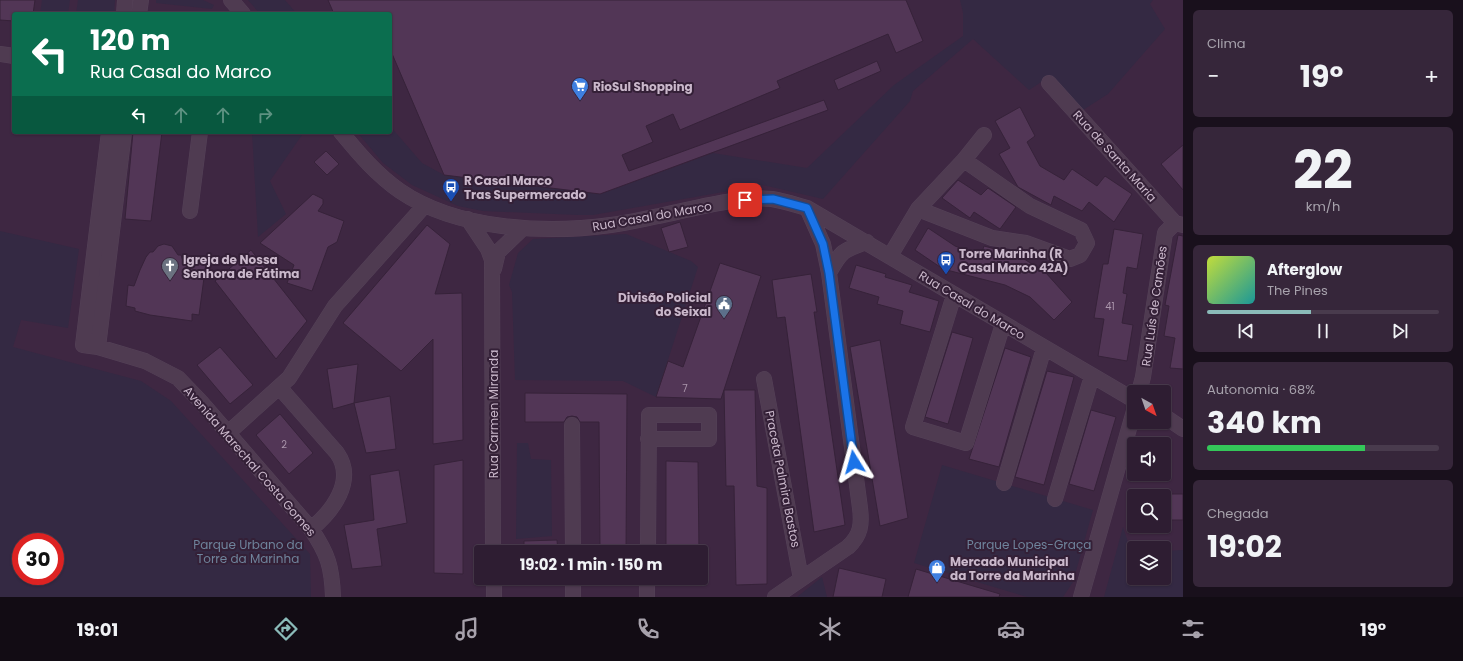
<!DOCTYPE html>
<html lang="pt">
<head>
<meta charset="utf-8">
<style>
	:root { --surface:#2e1d32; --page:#36263a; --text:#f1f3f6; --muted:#a7a2ac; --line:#493b4d; --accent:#8bbbb9 }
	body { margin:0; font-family:Poppins,sans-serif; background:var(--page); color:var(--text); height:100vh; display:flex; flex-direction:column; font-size:15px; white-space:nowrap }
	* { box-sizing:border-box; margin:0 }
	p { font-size:13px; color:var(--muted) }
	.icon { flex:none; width:22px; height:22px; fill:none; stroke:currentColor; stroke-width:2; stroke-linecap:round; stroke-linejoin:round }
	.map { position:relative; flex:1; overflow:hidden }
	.side { display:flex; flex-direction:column; gap:10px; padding:10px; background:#19101c; width:280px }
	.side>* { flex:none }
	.banner { position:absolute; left:12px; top:12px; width:380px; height:122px; border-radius:4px; box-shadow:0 1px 3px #0004,0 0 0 1px var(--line); background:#0b6e4f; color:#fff; overflow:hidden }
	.needle { width:26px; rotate:140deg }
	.tools { position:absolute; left:1127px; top:385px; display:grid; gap:8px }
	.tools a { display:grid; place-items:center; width:44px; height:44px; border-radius:4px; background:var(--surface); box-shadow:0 1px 3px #0004,0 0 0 1px var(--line); font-size:20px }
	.speed { position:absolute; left:12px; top:533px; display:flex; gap:8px; font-size:20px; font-weight:700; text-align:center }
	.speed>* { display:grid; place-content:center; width:52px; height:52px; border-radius:50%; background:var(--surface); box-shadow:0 1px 3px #0004,0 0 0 1px var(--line); line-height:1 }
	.speed .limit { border:6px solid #d22; background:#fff; color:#111 }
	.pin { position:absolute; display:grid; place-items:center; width:34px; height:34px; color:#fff; margin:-17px; border-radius:8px; box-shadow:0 2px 6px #0006 }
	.me { position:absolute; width:44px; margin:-22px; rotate:352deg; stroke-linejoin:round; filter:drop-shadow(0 0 3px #0008) }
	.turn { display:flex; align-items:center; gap:14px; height:84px; padding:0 12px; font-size:18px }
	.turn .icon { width:52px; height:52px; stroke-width:2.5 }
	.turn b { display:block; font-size:28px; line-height:34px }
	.lanes { display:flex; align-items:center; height:38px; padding:0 12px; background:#0003; justify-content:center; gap:20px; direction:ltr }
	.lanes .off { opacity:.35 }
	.big { font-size:30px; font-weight:700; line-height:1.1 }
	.side .widget { flex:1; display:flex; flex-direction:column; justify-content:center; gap:6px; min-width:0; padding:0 14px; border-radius:6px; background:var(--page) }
	.side .dial { align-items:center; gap:0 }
	.dial b { font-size:52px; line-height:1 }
	.song { display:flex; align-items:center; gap:12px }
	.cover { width:48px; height:48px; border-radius:6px; background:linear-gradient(135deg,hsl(70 70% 55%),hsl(180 70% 35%)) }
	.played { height:4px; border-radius:2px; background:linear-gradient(90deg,var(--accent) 45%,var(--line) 45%) }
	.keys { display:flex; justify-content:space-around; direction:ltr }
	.heat { display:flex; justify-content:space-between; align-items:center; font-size:22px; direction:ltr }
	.charge { height:6px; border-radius:3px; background:linear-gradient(90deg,#34c759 68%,var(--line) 0) }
	.trip { position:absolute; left:474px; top:545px; width:234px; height:40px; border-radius:4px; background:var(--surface); box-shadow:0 1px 3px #0004,0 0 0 1px var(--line); font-weight:700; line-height:40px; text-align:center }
	.dock { display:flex; height:64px; justify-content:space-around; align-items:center; background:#120c14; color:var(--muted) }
	.dock .icon { width:28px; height:28px }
	.dock .current { color:var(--accent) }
	.dock b { font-size:18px; color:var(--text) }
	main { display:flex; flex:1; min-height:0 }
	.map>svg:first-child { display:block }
	.green { fill:#342943; fill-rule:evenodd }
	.building { fill:#523656; stroke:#362239 }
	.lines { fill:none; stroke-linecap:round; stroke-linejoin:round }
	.minor-casing { stroke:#554258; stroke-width:16 }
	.minor { stroke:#4f3b51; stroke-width:15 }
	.route-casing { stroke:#114b97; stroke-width:10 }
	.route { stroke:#1a73e8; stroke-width:7 }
	.labels { text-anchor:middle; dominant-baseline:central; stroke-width:4; stroke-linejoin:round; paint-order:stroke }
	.number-label { font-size:10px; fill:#ab96ac }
	.poi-label { font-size:12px; font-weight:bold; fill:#cab8cb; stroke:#342037; text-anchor:start }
	.street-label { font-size:12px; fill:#cab8cb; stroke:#342037 }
	.park-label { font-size:12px; fill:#6f849c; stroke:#342037 }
</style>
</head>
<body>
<main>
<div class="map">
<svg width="1183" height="597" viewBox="0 0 1183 597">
	<rect width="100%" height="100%" fill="#3e2742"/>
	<path class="green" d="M42,0H70L68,14H40Z
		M78,0H115L114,14H76Z
		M156,0H203L214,5L212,9L156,3Z
		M248,0H285L297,14H260Z
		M960,0H1153L1150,4L1165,29L1108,94L1083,110L1049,77L1029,90L973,39L913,91L910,101L823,199L763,185L593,215H578L483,211L458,206L412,185L383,163L357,132H390V126L422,163L444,175L600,194L713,153L807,168L894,85L963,36V13Z
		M252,132H304L270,181L286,214L258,237Z
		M0,231L79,249L68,328L21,320L13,347L141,381L171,401L310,554L311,597H0ZM21,542H55V576H21Z
		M626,234L691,261L698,267L656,397L623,381L515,380L512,292L509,285L518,253L533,239Z
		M517,443H528L531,459L551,460L552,536L516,539Z
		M942,465L1093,510L1073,582L1063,597H1027L914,563Z
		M1123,527L1128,542L1134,548V578H1164V551L1183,550V597H1104Z
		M822,577L827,597H797Z"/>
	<path class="building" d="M0,0H35L33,14H14V21L0,20Z
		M328,0H906L923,41L896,53L888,34L777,81L780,88L680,130L673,114L646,126L653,142L622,155L629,171L824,100L828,110L600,194L444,175L390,49V14H334Z
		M877,61L881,71L838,90L834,80Z
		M1020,107L1035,136L1027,142L1040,166L1064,180L1072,169L1097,186L1105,176L1132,194L1114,222L1089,202L1082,211L1054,196L1051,205L1018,187L999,154L1010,148L995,121Z
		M133,132H162L151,221L125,219Z
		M1183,145V190L1161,164Z
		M326,151L339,164L327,175L314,162Z
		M958,180L981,195L988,188L1016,207L1000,229L974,212L970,218L942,198Z
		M313,194L323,199V204L318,211L344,221L337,242L328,247L312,291L287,283L294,265L260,243Z
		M680,222L688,247L669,252L661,228Z
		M427,225L450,244L435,294L462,293L463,440L433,444V339L401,371L343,323Z
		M928,228L955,246L981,255L984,246L1018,255L1046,273L1072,302L1054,320L1030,297L1005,285L943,269L915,250Z
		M1114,229L1143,234L1137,269L1127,267L1123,293L1127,294L1122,323L1133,325L1127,361L1098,356L1104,319L1094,318L1103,264H1108Z
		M1178,235L1183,236V369L1170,368L1175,338L1164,336L1169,306L1165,305Z
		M164,244L172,246L178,255H181L183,261L206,263L199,315L192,314V321L150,315L135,311V308L126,306L128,285L134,286L140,270L146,257L150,252H153L158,246Z
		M251,250L307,321L276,359L215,281Z
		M720,263L761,276L721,399L656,397L668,361L683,367Z
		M856,265L886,274L885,277L912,285L909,292L939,301L930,332L900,324L903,311L877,304L879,297L849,288Z
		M811,274L817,312H814L845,525L814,532L785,317L777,318L772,280Z
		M952,332L973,338L948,424L925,417Z
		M880,340L908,518L880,526L850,347Z
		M220,347L253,385L230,404L197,365Z
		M1005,348L1031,357L999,467L969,459Z
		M358,364L354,403L333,409L327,369Z
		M1047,371L1074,377L1044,485L1015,477Z
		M724,390H755L757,486L767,488V584L736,585L734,486H726Z
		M525,393L627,394L626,552H600L599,422H580L577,417L572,416L567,417L564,422H525Z
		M390,396L396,449L366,453L354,403Z
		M1091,410L1116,417L1094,491L1069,484Z
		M280,414L313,453L289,474L256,435Z
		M463,460V574L434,573V465Z
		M666,461L698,462L699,552H666Z
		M399,470L407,523L377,529L382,566L352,569L344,525L374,520L370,475Z
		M1165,494H1183V520H1166Z
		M557,540L558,552H524V541Z
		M839,568L886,579L882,597H833Z
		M916,569L1000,594L999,597H908Z"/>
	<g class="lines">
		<defs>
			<path id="minor" d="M231,0L243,14
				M124,14L125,0
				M139,14L141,0
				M0,54L14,56
				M1049,83L1175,223L1183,225
				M109,132L83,345L98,347L145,361L178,378L201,402L311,529C328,554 332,567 333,597
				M341,132C359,154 377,175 400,191C457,230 546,234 611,225C627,223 643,219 659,216C692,209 739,196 772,199C784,201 796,205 807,208L1134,400
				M918,209L992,238L1026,243L1070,259L1080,255L1087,243L1081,230L1030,206L964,160
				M190,211L200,132
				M468,219L488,249L492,260L493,552
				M890,256L918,209L964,160L984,135
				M494,269L498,252L523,228
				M829,273C841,251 843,250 867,242
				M954,295L913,427L966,443L1003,324
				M98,347L124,132
				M764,379L801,579
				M280,388L337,453C356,480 333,511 311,529
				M1139,392L1143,377L1165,233L1175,223
				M1164,416L1183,429
				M572,425L573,552
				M228,433L289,378L335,306L425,205
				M1004,483L1044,348
				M1055,499L1092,376
				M648,552L649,415H709V439H648
				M494,578V597
				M573,578V597
				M647,597V578
				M775,597L848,547C861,535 862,524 860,508L829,273L823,244L807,208
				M1081,597L1134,411"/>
		</defs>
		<use href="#minor" class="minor-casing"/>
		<use href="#minor" class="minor"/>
	</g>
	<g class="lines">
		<defs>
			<path id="route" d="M745,200L773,199L807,208L823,244L829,273L854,462"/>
		</defs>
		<use href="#route" class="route-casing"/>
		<use href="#route" class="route"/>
	</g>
	<defs>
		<symbol id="supermarket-pin" viewBox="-11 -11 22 30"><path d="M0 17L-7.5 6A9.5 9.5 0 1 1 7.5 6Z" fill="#3f7fe0" stroke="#342037"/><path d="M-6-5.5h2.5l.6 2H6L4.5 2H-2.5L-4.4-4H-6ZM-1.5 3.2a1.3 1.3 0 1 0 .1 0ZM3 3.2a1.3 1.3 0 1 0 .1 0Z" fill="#fff"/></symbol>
		<symbol id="bus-pin" viewBox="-11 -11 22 30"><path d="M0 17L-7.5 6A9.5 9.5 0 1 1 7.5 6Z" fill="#1a4fb4" stroke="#342037"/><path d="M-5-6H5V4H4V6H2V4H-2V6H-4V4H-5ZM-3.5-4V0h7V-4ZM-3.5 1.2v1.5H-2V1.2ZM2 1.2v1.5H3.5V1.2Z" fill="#fff"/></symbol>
		<symbol id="church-pin" viewBox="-11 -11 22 30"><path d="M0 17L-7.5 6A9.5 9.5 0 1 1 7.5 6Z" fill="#6b7280" stroke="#342037"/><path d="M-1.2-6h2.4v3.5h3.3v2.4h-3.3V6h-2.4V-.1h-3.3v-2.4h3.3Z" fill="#fff"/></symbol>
		<symbol id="civic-pin" viewBox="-11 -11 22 30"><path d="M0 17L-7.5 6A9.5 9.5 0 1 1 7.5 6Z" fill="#5c6f8a" stroke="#342037"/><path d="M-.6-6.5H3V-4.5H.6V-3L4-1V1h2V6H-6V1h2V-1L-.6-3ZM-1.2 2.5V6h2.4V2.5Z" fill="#fff"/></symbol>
		<symbol id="shop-pin" viewBox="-11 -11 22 30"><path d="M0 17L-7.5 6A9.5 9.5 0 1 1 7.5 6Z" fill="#3f7fe0" stroke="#342037"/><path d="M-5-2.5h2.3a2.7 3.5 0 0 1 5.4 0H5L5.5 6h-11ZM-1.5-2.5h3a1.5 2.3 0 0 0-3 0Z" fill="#fff"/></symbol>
	</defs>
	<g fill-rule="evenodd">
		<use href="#supermarket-pin" x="570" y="76" width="20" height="27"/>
		<use href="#bus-pin" x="441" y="177" width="20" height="27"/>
		<use href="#bus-pin" x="936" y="250" width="20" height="27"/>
		<use href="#church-pin" x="160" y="256" width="20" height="27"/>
		<use href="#civic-pin" x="714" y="294" width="20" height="27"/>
		<use href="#shop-pin" x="927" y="558" width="20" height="27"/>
	</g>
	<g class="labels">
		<g class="number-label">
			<text x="1110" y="306">41</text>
			<text x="685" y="388">7</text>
			<text x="284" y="444">2</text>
		</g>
		<g class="poi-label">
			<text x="593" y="86">RioSul Shopping</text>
			<text x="464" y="180">R Casal Marco<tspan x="464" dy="14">Tras Supermercado</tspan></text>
			<text x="959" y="253">Torre Marinha (R<tspan x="959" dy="14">Casal Marco 42A)</tspan></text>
			<text x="183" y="259">Igreja de Nossa<tspan x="183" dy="14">Senhora de Fátima</tspan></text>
			<text x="711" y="297" text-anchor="end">Divisão Policial<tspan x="711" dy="14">do Seixal</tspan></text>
			<text x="950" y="561">Mercado Municipal<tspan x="950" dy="14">da Torre da Marinha</tspan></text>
		</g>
		<g class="street-label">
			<text transform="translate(1115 156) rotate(48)">Rua de Santa Maria</text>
			<text transform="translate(652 216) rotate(-10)">Rua Casal do Marco</text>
			<text transform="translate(972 305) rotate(31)">Rua Casal do Marco</text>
			<text transform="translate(1154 306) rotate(-82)">Rua Luís de Camões</text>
			<text transform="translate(493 414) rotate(-90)">Rua Carmen Miranda</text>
			<text transform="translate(250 461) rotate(49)">Avenida Marechal Costa Gomes</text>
			<text transform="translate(783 479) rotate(79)">Praceta Palmira Bastos</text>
		</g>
		<g class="park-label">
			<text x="248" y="544">Parque Urbano da<tspan x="248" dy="14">Torre da Marinha</tspan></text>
			<text x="1029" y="544">Parque Lopes-Graça</text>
		</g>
	</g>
</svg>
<div class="tools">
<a><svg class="needle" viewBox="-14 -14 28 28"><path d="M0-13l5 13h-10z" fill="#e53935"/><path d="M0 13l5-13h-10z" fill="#a7a2ac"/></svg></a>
<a><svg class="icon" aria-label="sound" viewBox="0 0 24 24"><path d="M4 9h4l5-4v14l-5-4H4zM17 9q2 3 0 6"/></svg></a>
<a><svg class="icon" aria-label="search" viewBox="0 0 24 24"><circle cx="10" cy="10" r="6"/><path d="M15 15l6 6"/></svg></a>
<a><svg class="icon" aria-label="layers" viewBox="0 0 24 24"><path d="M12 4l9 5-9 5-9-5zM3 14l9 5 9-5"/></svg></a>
</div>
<div class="speed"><div class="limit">30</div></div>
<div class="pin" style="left:745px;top:200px;background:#d93025"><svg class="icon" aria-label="arrive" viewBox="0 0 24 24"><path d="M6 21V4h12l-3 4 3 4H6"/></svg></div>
<svg class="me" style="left:854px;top:462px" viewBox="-20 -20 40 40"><path d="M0-17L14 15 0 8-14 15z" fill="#1a73e8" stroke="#fff" stroke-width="4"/></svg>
<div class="trip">19:02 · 1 min · 150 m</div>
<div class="banner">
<div class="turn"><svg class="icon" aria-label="left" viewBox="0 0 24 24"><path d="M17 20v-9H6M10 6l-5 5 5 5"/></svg><div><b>120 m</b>Rua Casal do Marco</div></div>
<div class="lanes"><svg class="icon" aria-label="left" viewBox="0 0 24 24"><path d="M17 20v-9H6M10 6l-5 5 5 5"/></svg><svg class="icon off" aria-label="ahead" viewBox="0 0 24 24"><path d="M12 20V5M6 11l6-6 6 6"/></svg><svg class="icon off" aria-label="ahead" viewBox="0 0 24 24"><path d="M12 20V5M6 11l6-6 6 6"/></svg><svg class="icon off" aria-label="right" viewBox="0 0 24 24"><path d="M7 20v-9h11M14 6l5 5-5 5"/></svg></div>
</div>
</div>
<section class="side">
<div class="widget"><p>Clima</p>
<div class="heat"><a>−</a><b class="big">19°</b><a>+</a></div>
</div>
<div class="widget dial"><b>22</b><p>km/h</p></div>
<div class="widget">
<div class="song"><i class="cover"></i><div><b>Afterglow</b><p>The Pines</p></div></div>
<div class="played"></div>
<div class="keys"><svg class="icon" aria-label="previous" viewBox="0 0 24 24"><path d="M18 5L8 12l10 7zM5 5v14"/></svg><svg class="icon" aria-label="pause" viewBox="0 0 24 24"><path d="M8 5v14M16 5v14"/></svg><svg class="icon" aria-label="next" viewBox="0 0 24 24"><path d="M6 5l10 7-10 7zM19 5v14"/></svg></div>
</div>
<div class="widget"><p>Autonomia · 68%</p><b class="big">340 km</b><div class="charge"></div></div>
<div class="widget"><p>Chegada</p><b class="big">19:02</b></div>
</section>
</main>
<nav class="dock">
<b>19:01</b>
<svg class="icon current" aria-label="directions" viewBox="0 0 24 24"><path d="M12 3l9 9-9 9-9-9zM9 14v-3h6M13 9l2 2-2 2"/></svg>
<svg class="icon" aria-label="music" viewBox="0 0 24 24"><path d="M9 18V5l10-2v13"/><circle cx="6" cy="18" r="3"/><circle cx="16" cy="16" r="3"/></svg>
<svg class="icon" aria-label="phone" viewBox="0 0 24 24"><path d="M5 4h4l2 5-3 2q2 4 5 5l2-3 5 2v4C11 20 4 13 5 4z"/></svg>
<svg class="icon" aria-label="climate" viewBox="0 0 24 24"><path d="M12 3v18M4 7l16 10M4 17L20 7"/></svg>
<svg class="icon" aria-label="car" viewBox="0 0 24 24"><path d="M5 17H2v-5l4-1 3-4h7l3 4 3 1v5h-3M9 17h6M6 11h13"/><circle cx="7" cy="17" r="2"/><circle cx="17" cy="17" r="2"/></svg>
<svg class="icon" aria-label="filters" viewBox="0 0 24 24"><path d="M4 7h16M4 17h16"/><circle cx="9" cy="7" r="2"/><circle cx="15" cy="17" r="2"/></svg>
<b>19°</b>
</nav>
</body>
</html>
